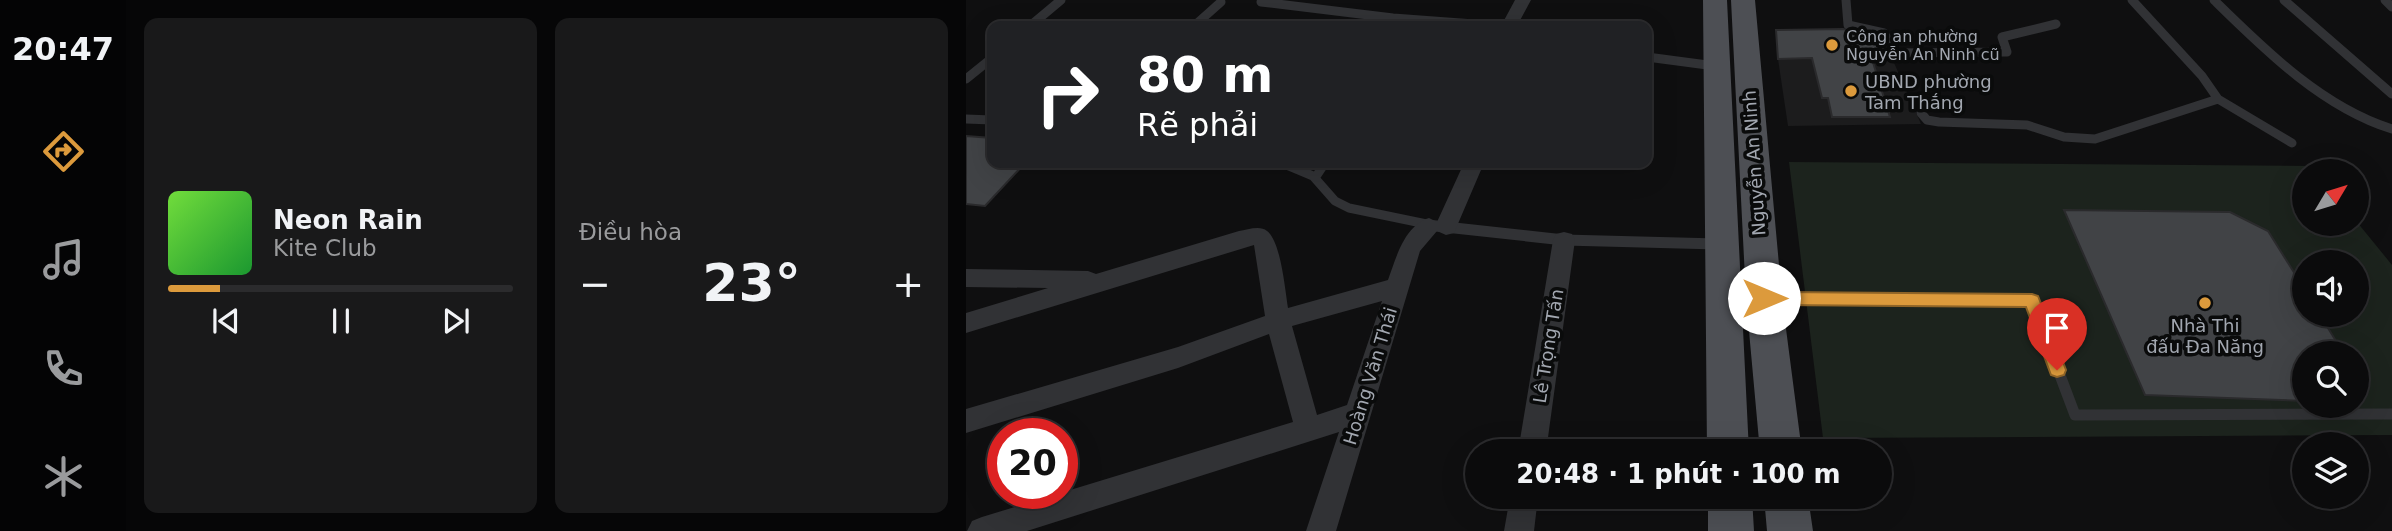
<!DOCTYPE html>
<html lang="vi">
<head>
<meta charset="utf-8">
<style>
	:root { --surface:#0b0b0c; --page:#19191a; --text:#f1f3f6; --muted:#9a9b9d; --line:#2b2b2d; --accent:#dc9a3c }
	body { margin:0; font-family:"DejaVu Sans",sans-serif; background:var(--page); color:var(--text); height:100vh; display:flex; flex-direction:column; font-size:26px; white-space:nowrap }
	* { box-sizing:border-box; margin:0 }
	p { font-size:23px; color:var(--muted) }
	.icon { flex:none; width:38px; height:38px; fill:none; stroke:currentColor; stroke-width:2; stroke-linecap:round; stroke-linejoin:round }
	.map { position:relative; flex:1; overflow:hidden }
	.sheet { display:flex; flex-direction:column; gap:18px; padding:18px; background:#060607; width:840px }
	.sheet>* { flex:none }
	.hud { position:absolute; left:21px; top:21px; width:665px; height:147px; border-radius:14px; box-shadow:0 7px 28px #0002,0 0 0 2px var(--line); background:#202124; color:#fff; overflow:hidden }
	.needle { width:46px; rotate:52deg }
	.controls { position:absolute; left:1326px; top:159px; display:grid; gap:14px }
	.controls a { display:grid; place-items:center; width:77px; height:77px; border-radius:50%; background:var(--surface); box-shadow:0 7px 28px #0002,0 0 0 2px var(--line); font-size:35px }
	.speed { position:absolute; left:21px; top:418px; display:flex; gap:14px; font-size:35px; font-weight:700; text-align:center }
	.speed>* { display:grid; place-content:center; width:91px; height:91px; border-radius:50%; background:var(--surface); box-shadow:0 7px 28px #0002,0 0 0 2px var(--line); line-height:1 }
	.speed .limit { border:10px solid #d22; background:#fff; color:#111 }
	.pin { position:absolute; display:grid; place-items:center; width:60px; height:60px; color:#fff; margin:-72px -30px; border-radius:50% 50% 50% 0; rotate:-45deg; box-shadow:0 0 7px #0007 }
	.pin .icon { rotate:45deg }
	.me { position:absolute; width:77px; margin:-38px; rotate:90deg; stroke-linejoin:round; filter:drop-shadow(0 0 5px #0008) }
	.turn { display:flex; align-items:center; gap:24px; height:147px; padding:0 35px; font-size:32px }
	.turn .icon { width:91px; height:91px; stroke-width:2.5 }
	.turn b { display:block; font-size:49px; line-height:60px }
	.big { font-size:52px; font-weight:600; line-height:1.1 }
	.sheet .widget { flex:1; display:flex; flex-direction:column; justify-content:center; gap:10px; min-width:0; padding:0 24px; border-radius:14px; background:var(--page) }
	.song { display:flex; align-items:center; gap:21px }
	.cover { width:84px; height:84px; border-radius:10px; background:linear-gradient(135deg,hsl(100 70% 55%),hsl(130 70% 35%)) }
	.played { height:7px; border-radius:4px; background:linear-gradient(90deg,var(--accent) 15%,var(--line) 15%) }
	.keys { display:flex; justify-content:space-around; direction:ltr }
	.heat { display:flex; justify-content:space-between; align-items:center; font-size:38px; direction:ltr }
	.sheet .tiles { flex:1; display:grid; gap:18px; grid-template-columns:repeat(2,1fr) }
	.trip { position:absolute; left:499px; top:439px; width:427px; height:70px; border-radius:35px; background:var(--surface); box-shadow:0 7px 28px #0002,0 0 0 2px var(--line); font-weight:600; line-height:70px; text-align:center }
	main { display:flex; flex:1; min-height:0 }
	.tab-bar { display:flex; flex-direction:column; width:126px; justify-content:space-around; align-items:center; background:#040405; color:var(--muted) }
	.tab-bar .icon { width:49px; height:49px }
	.tab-bar .on { color:var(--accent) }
	.tab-bar b { font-size:32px; color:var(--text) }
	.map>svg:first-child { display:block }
	.built { fill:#1c1c1d }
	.green { fill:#1c231d; fill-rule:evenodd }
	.building { fill:#414346; stroke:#2a2a2c; stroke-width:2 }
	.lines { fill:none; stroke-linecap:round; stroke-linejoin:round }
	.lane-far1 { stroke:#313235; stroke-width:9 }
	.lane { stroke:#313235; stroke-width:11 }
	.street { fill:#313235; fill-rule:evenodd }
	.primary { fill:#4d4f54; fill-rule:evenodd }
	.route { fill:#dc9a3c; stroke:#8f6427; stroke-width:2 }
	.poi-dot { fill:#dc9a3c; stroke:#0a0b0b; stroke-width:2.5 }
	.labels { text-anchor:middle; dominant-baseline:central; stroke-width:7; stroke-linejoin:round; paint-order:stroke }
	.far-poi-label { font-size:16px; fill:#a2a7b0; stroke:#0a0b0b; text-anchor:start }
	.poi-label { font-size:18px; fill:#a2a7b0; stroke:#0a0b0b; text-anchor:start }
	.street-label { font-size:18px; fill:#a2a7b0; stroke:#0a0b0b }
</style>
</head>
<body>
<main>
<nav class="tab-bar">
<b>20:47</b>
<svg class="icon on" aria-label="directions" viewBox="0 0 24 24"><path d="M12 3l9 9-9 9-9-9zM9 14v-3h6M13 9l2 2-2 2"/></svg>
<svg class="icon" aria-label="music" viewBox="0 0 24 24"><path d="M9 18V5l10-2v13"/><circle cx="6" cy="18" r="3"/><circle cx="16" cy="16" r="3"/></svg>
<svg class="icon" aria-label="phone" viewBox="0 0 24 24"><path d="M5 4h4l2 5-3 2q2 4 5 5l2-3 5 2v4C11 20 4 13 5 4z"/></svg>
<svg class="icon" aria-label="climate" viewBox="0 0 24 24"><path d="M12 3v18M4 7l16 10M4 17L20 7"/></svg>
</nav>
<section class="sheet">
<div class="tiles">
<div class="widget">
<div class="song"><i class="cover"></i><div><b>Neon Rain</b><p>Kite Club</p></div></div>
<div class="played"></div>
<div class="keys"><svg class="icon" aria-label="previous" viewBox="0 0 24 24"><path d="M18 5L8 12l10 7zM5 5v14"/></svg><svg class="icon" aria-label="pause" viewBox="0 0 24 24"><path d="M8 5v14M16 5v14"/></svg><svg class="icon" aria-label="next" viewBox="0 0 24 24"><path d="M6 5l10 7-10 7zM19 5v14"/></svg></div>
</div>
<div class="widget"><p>Điều hòa</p>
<div class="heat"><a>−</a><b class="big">23°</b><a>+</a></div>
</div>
</div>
</section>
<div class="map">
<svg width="1426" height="531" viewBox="0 0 1426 531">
	<rect width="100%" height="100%" fill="#0f0f10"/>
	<path class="built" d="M925,56L955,124L822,126L812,59Z"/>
	<path class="green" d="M823,162L1346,166L1351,171L1339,172V224L1391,222L1426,265V435L857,438ZM1339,262H1391V315H1339ZM1339,354H1391V406H1339Z"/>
	<path class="building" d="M877,29L913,39L923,56H905L924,117H866L862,98H856L846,58L812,59L810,30Z
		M0,136L26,138V163H59L19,206L0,204Z
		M1098,210L1264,212L1302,231L1339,290V315H1354L1378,354H1339V401L1179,395Z"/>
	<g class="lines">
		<path class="lane-far1" d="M880,0L882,25L918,33L929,53L1041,52L1036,37L1090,24
			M1166,0L1236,76L1252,99L1326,143
			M1248,0C1299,50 1356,107 1426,129
			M1318,0L1426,94
			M1419,0L1426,7
			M295,2L427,18L535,26
			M64,26L95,0
			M228,26L255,2
			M681,57L749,66
			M0,79L26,58
			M955,113L961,120L973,122L1061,125L1098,137L1129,139L1252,99
			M0,119L26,120
			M316,163L347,176L369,201L383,208L475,227
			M349,178L359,163"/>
		<path class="lane" d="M461,225L598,240L752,244
			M805,298L1066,301L1109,415L1426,414"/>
		<path class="street" d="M549,0H565L551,26H535Z
			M498,163H518L488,233L480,235L471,231L454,251L370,531H340L373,432L61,531H1L6,521L16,517L327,422L303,334L212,368L0,433V409L212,347L299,316L288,245L0,333V313L82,288L0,287V269L122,271L130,274L273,231C281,230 294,225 301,231C315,241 319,290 322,308L422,280C430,258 438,226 463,218L471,222ZM416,301L381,405L351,415L326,326Z
			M598,232L606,234L609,240L580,452H552L587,240L590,234Z
			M544,497H572L568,531H538Z"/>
		<path class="primary" d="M737,0H761L783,452H741Z
			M765,0H789L816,298L836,452H794L780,298Z
			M742,497H786L788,531H742Z
			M798,497H842L847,531H801Z"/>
	</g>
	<path class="route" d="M798,292L1066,294L1072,296L1074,301L1100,370L1098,375L1091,377L1085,375L1060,307L798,305L792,303L790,298L792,294Z"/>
	<g class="poi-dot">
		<circle cx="866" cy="45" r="7"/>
		<circle cx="885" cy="91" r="7"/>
		<circle cx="1239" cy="303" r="7"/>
	</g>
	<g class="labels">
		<g class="far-poi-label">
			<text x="880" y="36">Công an phường<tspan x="880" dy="18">Nguyễn An Ninh cũ</tspan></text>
		</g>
		<g class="poi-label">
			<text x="899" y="81">UBND phường<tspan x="899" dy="21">Tam Thắng</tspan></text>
			<text x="1239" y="325" text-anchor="middle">Nhà Thi<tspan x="1239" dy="21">đấu Đa Năng</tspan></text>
		</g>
		<g class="street-label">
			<text transform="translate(788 163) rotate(-94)">Nguyễn An Ninh</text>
			<text transform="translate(582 346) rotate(-81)">Lê Trọng Tấn</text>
			<text transform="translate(404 376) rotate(-73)">Hoàng Văn Thái</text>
		</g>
	</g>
</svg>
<div class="controls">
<a><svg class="needle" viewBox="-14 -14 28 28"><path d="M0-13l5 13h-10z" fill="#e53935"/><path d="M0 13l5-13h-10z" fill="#9a9b9d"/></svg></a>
<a><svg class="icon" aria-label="sound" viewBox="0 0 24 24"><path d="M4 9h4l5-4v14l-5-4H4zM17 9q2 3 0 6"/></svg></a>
<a><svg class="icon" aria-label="search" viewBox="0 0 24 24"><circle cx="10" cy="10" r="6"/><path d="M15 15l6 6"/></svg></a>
<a><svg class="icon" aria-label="layers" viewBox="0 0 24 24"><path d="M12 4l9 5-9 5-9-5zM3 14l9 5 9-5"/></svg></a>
</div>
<div class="speed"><div class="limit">20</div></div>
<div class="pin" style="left:1091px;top:370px;background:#d93025"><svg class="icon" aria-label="arrive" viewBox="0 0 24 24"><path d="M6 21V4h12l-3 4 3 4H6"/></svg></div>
<svg class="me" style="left:798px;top:298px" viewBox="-20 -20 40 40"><circle r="19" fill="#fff"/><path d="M0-13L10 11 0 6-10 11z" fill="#dc9a3c"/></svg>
<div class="trip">20:48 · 1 phút · 100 m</div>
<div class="hud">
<div class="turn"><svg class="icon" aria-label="right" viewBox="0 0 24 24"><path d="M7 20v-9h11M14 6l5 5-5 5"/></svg><div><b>80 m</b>Rẽ phải</div></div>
</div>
</div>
</main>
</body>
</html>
